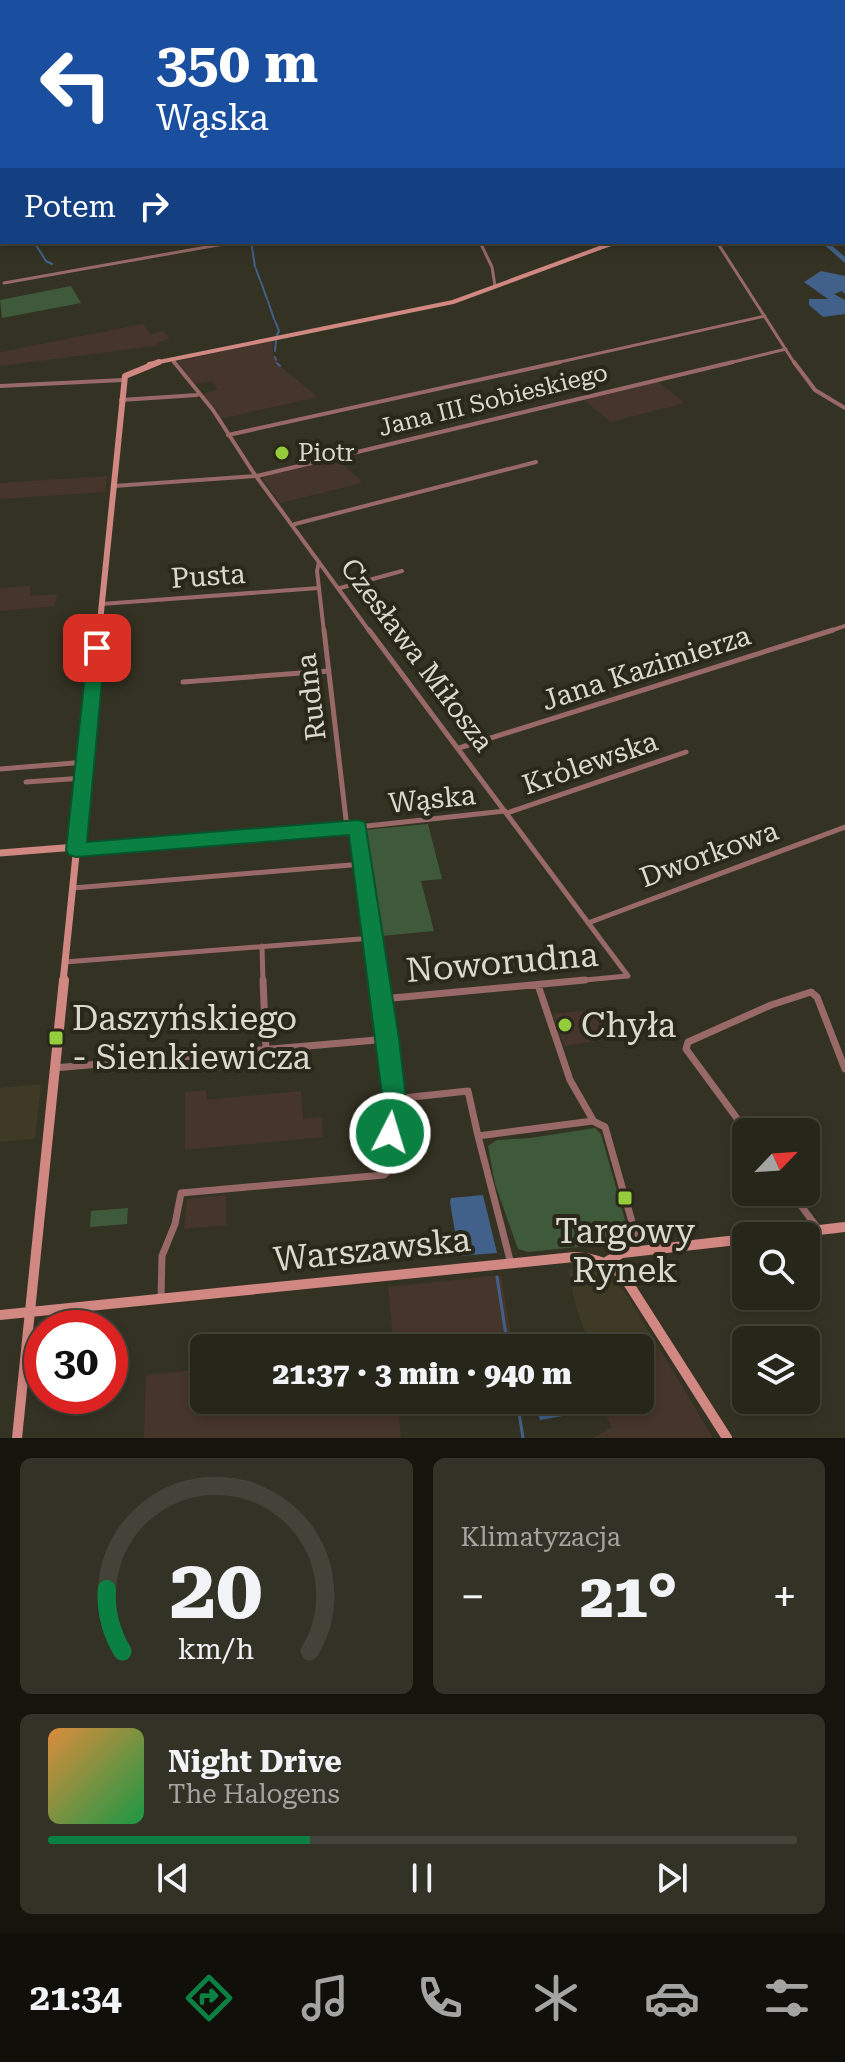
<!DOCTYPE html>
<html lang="pl">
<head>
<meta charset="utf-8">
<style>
	:root { --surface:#27261a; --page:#333227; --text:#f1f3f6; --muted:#a4a5a2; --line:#434339; --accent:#0b8043 }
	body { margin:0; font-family:"Roboto Serif",serif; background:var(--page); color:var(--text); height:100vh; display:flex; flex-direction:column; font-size:30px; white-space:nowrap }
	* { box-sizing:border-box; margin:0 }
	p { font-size:26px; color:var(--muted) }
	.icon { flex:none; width:44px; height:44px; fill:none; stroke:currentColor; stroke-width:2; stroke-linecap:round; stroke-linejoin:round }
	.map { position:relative; height:1438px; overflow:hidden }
	.details { display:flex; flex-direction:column; gap:20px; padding:20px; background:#15150e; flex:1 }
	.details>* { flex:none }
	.banner { position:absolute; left:0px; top:0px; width:846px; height:244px; box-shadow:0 4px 12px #0003,0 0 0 2px var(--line); background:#1a4fa0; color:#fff; overflow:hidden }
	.needle { width:52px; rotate:65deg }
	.controls { position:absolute; left:732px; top:1118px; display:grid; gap:16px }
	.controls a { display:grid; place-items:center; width:88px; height:88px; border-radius:12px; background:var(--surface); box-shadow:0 4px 12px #0003,0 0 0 2px var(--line); font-size:40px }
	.speed { position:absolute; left:24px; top:1310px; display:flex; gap:16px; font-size:40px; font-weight:700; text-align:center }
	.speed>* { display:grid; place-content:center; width:104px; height:104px; border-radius:50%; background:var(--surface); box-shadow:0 4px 12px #0003,0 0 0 2px var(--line); line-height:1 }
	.speed .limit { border:12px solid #d22; background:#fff; color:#111 }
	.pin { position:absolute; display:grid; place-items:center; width:68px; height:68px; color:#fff; margin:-34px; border-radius:16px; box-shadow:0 4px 12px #0006 }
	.me { position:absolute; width:88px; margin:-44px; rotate:5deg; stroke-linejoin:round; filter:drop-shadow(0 0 6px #0008) }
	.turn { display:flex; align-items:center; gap:28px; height:168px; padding:0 24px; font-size:36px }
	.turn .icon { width:104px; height:104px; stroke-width:2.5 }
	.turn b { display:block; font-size:56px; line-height:68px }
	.then { display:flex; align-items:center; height:76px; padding:0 24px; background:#0003; gap:16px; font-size:30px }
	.big { font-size:60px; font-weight:800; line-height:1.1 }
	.details .card { flex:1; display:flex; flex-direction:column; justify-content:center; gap:12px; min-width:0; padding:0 28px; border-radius:12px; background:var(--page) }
	.details .dial { align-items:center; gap:0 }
	.dial svg { height:208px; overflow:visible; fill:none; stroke:var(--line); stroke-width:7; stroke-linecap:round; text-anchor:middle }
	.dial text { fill:var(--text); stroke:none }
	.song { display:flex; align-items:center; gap:24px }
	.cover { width:96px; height:96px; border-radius:12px; background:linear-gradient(135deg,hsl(30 70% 55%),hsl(140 70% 35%)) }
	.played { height:8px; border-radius:4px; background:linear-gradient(90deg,var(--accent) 35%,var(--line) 35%) }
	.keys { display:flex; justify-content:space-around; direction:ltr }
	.heat { display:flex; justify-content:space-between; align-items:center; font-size:44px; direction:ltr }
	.details .tiles { flex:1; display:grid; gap:20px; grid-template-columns:1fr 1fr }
	.card:last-child { grid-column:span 2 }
	.trip { position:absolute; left:190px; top:1334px; width:464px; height:80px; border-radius:12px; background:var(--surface); box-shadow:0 4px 12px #0003,0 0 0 2px var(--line); font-weight:800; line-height:80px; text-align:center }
	.menu { display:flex; height:128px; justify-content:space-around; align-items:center; background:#100f0a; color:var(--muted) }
	.menu .icon { width:56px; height:56px }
	.menu .current { color:var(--accent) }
	.menu b { font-size:36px; color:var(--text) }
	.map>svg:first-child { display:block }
	.built { fill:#3e3a25 }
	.industrial { fill:#46352a }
	.green { fill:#3e5a3a }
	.water { fill:#41618a }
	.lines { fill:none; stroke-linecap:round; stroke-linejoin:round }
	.stream-far1 { stroke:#41618a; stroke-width:2 }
	.stream { stroke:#41618a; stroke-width:3 }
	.river { fill:#41618a; fill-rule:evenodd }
	.street-far4 { stroke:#986966; stroke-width:2 }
	.street-far3 { stroke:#986966; stroke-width:3 }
	.street-far2 { stroke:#986966; stroke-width:4 }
	.street-far1 { stroke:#986966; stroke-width:5 }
	.street { stroke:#986966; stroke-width:7 }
	.secondary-far3 { stroke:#d18782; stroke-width:4 }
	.secondary-far2 { stroke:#d18782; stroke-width:6 }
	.secondary-far1 { stroke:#d18782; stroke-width:7 }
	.secondary { stroke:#d18782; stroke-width:10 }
	.route { fill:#0b8043; stroke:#07532c; stroke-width:2 }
	.poi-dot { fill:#95cc3b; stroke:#2a281a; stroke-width:3 }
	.labels { text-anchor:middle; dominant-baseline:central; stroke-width:8; stroke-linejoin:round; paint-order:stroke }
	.far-street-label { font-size:24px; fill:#dad9cf; stroke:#2a281a }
	.far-poi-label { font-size:24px; fill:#dad9cf; stroke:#2a281a; text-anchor:start }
	.street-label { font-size:28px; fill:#dad9cf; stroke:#2a281a }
	.near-street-label { font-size:34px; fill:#dad9cf; stroke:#2a281a }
	.near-poi-label { font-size:34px; fill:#dad9cf; stroke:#2a281a; text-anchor:start }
</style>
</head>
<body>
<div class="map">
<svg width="845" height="1438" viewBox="0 0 845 1438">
	<rect width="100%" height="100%" fill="#343223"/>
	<path class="built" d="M41,1084L35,1139L0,1142V1088Z
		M568,1269H592L611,1277L626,1294L661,1351L640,1362V1348H591L576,1307Z"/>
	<path class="industrial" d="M143,324L150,334L164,331L170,339L157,342L159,345L155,346L0,366V352Z
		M273,341V356L280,366L318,397L220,419L218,411L204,397V393L218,390L212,381L194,384L177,361Z
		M657,381L685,403L610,422L582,398Z
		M337,458L363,483L280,503L263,479L264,476Z
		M107,476L105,492L0,499V483Z
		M30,586V596L57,594L55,606L0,611V588Z
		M606,1008L618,1038L564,1046L553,1014Z
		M206,1090L207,1100L301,1091L303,1119L322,1117L323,1137L185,1150V1092Z
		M226,1195V1225L184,1229L187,1199Z
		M501,1275L513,1348H394L388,1287Z
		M661,1351L713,1438H593L612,1427L597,1400H640V1362Z
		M204,1369V1400H398L401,1438H144L146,1375Z"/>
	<path class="green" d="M217,0H494L496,2H205Z
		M71,286L81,303L2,318L0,300Z
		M428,824L442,879L421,881L434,931L381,936L364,830Z
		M595,1128L601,1134L627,1227L614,1229L617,1243L528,1252L518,1249L495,1184L488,1146L497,1140L530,1138Z
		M128,1208L127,1224L90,1227L91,1211Z"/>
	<path class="water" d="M821,271L845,276V294L842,291L834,294L845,300V314L823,317L809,305V299H828L804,282Z
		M483,1195L497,1253L459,1256L450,1202L451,1198Z
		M534,1400H569L572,1411L568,1415L540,1420Z"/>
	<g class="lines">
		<path class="stream-far1" d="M363,2L377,0
			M726,2L735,0
			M791,2L794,0
			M34,242L46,261L52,264
			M252,247L255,267
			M256,269L260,280
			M261,282L267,299
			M268,301L274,319
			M275,321L279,331L277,335
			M275,351L276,341
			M275,357L276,360
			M277,363L280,366"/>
		<path class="stream" d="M497,1277L508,1348
			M517,1400L523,1438"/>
		<path class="river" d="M821,242H828L845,257V263Z"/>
		<path class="street-far4" d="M34,0L37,2
			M177,0L180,2
			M202,2L214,0"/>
		<path class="street-far3" d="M480,242L492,267L495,286
			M717,242L795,364
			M4,283L235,242
			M172,359L176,364
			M551,364L765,316
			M725,364L786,349"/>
		<path class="street-far2" d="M174,362L213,410L253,472L370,632
			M794,362L815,390L845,408
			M0,386L123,380
			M121,400L197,395
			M228,435L560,362
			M114,486L257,476L733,362
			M295,524L536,462
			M319,562L317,571L324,632
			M340,588L402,571
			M101,604L319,588
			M827,632L845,626"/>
		<path class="street-far1" d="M324,630L347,828
			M369,630L628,976
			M183,682L328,671
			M459,748L833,630
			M0,769L86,762
			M26,782L84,778
			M507,813L686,752
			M358,827L379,982
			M77,850L358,827L505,811
			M73,888L363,864
			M588,923L845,827
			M262,946L263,982
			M65,962L373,938
			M564,982L627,976"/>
		<path class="street" d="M263,980L266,1049
			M378,980L394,1099
			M538,985L570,1080L593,1120
			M382,999L585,980
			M54,1068L388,1039
			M394,1099L468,1091L478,1136
			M747,1132L686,1049L688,1042L771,1005L811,992L817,997L845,1069
			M791,1192L819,1230
			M511,1264L478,1136L593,1121L605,1127L640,1250
			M161,1298L162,1256L175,1224L181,1193L384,1175L393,1167L387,1104L394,1099"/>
		<path class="secondary-far3" d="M149,364L453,302L616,242"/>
		<path class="secondary-far2" d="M99,632L125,376L159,362"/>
		<path class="secondary-far1" d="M0,853L76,847
			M63,982L99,630"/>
		<path class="secondary" d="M768,1236L845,1227
			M606,1262L622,1253L746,1239
			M0,1315L574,1257C595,1258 610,1263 625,1278L727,1438
			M17,1438L64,980"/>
	</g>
	<path class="route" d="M97,643L105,648L87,842L358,820L365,822L399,1039L406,1099L399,1108L403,1133L399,1140L390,1143L382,1140L375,1104L382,1094L349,835L76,857L69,855L66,850L88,648Z"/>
	<g class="poi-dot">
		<circle cx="282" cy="453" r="8"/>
		<circle cx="565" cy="1025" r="8"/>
		<rect x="48" y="1030" width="16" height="16" rx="4"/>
		<rect x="617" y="1190" width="16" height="16" rx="4"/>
	</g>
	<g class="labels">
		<g class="far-street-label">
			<text transform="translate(493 400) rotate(-14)">Jana III Sobieskiego</text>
		</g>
		<g class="far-poi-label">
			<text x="298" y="453">Piotr</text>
		</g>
		<g class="street-label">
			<text transform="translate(208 576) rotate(-4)">Pusta</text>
			<text transform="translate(417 655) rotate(53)">Czesława Miłosza</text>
			<text transform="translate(646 668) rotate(-18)">Jana Kazimierza</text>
			<text transform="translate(311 697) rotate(-97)">Rudna</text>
			<text transform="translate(590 763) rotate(-19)">Królewska</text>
			<text transform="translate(432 799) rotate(-6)">Wąska</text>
			<text transform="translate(709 854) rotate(-20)">Dworkowa</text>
		</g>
		<g class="near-street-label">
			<text transform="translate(502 962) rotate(-5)">Noworudna</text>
			<text transform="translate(372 1249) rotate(-6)">Warszawska</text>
		</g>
		<g class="near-poi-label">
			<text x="72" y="1018">Daszyńskiego<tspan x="72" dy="39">- Sienkiewicza</tspan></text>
			<text x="581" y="1025">Chyła</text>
			<text x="625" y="1231" text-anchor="middle">Targowy<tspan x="625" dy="39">Rynek</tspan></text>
		</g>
	</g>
</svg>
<div class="controls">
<a><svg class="needle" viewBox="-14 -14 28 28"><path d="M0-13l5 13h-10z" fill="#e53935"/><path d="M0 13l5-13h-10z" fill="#a4a5a2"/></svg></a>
<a><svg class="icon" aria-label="search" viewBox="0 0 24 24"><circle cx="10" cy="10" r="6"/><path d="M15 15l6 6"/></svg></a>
<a><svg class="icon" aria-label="layers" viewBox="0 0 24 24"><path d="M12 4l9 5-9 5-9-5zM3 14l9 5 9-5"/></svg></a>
</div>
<div class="speed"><div class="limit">30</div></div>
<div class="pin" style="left:97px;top:648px;background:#d93025"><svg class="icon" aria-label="arrive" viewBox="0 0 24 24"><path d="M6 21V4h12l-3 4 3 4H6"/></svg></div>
<svg class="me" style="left:390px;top:1133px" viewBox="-20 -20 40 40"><circle r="17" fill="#0b8043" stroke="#fff" stroke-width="3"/><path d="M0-11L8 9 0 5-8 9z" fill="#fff"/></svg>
<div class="trip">21:37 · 3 min · 940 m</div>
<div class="banner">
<div class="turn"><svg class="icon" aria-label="left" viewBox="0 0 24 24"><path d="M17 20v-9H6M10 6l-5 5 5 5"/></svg><div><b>350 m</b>Wąska</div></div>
<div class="then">Potem<svg class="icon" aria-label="right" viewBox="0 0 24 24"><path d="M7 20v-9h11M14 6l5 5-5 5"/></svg></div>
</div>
</div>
<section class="details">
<div class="tiles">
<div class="card dial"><svg viewBox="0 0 100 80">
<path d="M14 69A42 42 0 1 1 86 69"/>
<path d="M14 69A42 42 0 0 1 8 45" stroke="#0b8043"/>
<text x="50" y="56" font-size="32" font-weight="700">20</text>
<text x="50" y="72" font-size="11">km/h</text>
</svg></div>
<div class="card"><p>Klimatyzacja</p>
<div class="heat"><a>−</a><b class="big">21°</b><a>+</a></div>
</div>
<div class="card">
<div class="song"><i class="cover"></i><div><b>Night Drive</b><p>The Halogens</p></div></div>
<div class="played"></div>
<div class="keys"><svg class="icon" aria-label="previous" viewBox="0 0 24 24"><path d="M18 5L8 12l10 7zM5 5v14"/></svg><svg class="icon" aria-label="pause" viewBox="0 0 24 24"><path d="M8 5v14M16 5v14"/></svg><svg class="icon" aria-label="next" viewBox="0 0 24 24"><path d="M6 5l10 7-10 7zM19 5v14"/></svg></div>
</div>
</div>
</section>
<nav class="menu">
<b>21:34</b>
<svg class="icon current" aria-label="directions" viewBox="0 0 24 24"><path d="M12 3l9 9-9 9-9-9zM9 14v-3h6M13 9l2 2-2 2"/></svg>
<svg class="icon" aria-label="music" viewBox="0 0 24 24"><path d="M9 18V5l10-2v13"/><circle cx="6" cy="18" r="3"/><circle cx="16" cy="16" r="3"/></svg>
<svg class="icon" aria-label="phone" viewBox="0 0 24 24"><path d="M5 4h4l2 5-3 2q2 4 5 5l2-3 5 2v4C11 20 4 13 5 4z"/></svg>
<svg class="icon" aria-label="climate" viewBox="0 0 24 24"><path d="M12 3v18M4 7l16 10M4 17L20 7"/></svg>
<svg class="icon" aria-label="car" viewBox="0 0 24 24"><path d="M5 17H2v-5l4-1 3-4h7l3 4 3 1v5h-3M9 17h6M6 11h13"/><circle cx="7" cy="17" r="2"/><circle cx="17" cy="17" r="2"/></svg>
<svg class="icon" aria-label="filters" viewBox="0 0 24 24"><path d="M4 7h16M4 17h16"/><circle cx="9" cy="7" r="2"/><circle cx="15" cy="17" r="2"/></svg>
</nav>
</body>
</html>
